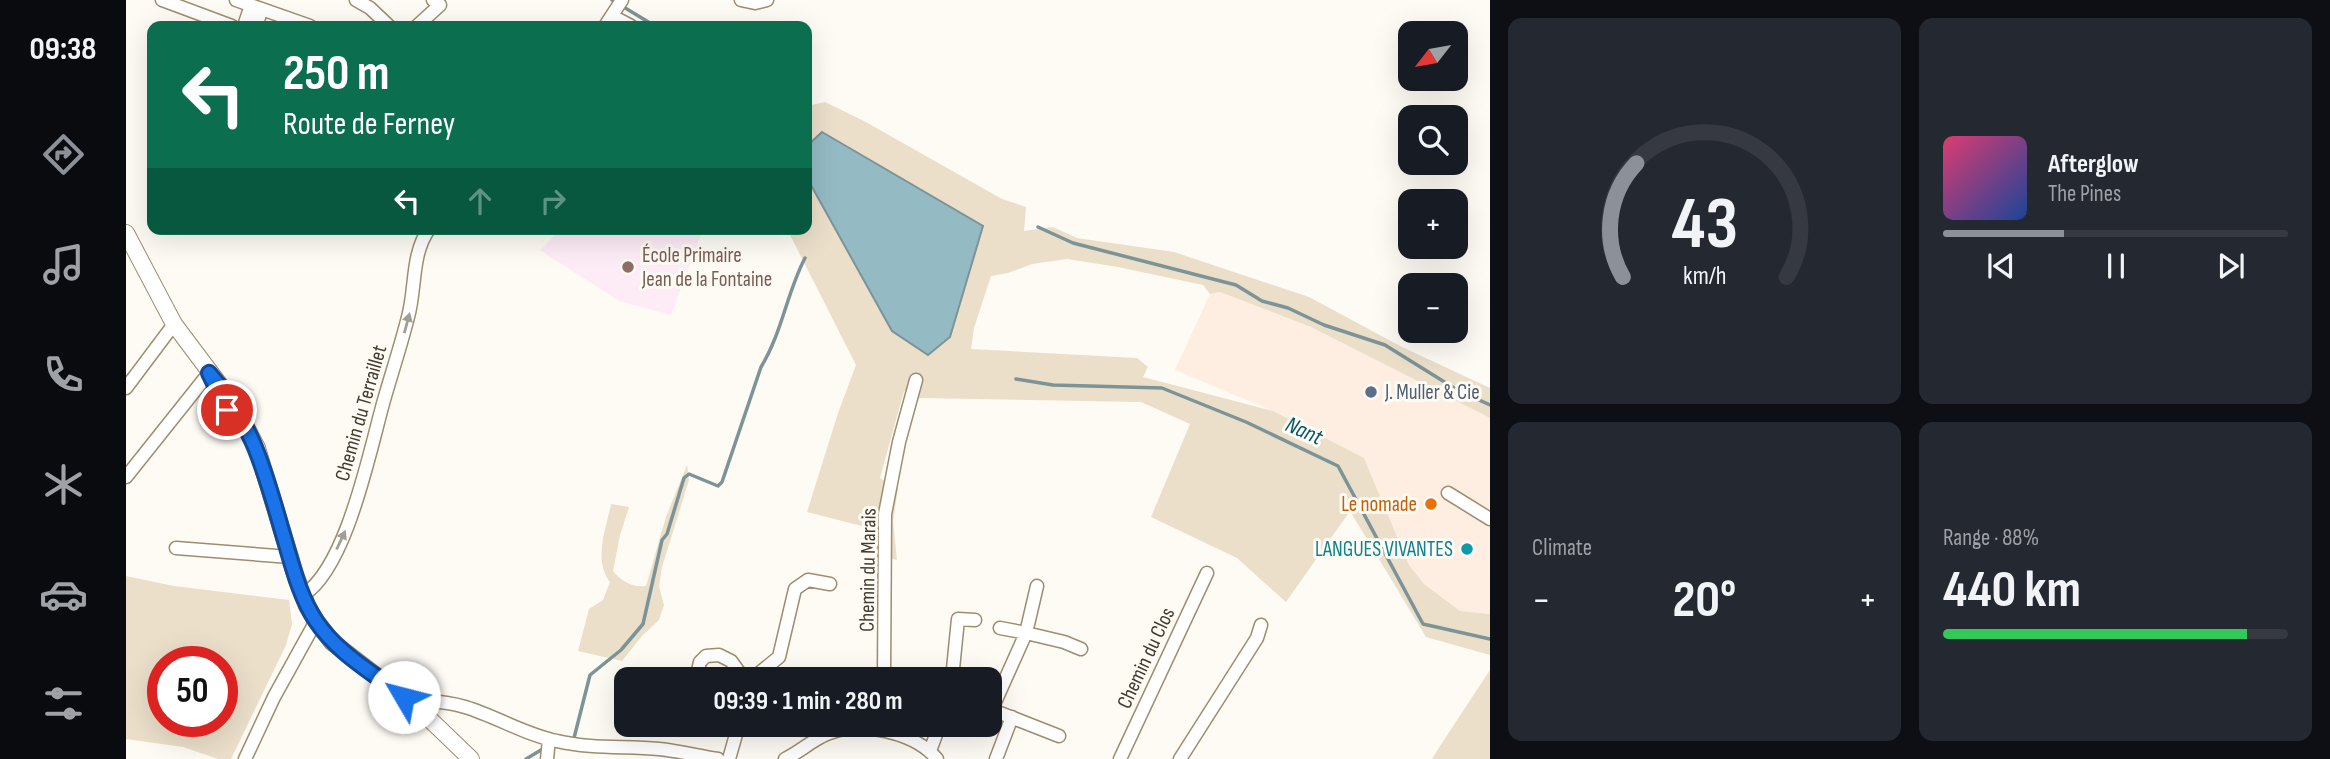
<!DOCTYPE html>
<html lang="en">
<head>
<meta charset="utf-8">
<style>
	:root { --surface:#171b24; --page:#242831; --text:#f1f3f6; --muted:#9ea1a6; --line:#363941; --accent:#8c9099 }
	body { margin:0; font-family:"Sofia Sans Condensed",sans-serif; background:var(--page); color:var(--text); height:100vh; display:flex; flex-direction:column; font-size:26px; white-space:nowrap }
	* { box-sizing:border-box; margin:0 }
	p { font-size:23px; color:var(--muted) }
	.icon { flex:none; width:38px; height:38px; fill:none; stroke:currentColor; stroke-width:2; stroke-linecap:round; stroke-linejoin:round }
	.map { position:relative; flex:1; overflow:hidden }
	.drawer { display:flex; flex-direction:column; gap:18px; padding:18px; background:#0d0f14; width:840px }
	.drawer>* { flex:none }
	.guide { position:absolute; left:21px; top:21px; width:665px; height:214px; border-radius:14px; box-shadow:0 7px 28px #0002; background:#0b6e4f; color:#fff; overflow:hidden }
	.needle { width:46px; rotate:239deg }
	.controls { position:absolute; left:1272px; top:21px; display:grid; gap:14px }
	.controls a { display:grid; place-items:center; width:70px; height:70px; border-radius:14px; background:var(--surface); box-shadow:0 7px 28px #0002; font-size:35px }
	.speed { position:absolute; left:21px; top:646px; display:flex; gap:14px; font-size:35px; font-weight:700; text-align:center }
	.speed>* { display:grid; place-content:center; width:91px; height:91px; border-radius:50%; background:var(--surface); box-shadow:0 7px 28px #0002; line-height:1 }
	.speed .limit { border:10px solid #d22; background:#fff; color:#111 }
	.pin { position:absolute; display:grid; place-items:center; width:60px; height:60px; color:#fff; margin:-30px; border:4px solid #fff; border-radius:50%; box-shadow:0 2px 7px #0007 }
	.me { position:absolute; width:77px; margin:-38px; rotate:307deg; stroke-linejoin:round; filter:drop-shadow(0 0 5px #0008) }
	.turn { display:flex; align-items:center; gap:24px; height:147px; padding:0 21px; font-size:32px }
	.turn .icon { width:91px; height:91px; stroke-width:2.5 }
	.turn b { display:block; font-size:49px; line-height:60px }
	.lanes { display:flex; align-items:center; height:66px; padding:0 21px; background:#0003; justify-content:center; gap:35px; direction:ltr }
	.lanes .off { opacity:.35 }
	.big { font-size:52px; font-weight:700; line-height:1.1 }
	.drawer .card { flex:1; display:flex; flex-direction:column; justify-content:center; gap:10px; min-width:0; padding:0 24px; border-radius:14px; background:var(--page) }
	.drawer .dial { align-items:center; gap:0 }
	.dial svg { height:182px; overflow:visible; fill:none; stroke:var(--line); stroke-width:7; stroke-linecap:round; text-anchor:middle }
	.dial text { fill:var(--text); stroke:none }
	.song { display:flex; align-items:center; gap:21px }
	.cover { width:84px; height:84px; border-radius:10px; background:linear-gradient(135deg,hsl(340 70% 55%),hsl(220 70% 35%)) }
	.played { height:7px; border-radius:4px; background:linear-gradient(90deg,var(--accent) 35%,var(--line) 35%) }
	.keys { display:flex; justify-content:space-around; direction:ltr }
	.heat { display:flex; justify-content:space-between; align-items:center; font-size:38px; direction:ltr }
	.charge { height:10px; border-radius:5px; background:linear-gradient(90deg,#34c759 88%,var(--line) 0) }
	.drawer .tiles { flex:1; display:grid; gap:18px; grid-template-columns:repeat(2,1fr) }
	.trip { position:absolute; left:488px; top:667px; width:388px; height:70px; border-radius:14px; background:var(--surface); box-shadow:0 7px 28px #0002; font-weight:700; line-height:70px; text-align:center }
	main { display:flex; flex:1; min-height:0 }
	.tab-bar { display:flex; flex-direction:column; width:126px; justify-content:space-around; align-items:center; background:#090b0e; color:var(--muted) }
	.tab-bar .icon { width:49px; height:49px }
	.tab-bar .active { color:var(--accent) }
	.tab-bar b { font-size:32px; color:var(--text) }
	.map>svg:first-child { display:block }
	.commercial { fill:#fdeee1 }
	.education { fill:#fdebf6 }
	.green { fill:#ebdfca; fill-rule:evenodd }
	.water { fill:#94bac4; stroke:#7c9497; stroke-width:2 }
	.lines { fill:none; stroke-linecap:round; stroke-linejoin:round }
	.stream { stroke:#7c9497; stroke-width:3.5 }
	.minor-casing { stroke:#9f8d6e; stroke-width:15 }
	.major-casing { stroke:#9f8d6e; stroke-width:18 }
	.minor { stroke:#fff; stroke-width:12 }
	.major { stroke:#fff; stroke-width:16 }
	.oneway { fill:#a19e97 }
	.route-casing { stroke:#114b97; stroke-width:18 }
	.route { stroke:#1a73e8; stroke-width:12 }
	.education-dot { fill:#8d6e63; stroke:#fefaf4; stroke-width:2.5 }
	.service-dot { fill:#5c6f8a; stroke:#fefaf4; stroke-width:2.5 }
	.food-dot { fill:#e8710a; stroke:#fefaf4; stroke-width:2.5 }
	.culture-dot { fill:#0f9aa8; stroke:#fefaf4; stroke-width:2.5 }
	.labels { text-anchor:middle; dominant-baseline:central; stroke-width:6; stroke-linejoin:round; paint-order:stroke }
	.education-label { font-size:21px; fill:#785e54; stroke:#fefaf4; text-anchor:start }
	.service-label { font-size:21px; fill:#4e5e75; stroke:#fefaf4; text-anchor:start }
	.street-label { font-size:21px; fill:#433c2f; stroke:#fefaf4 }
	.food-label { font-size:21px; fill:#c56008; stroke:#fefaf4; text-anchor:end }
	.culture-label { font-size:21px; fill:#0d838f; stroke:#fefaf4; text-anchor:end }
	.water-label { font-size:23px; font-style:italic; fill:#045767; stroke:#fefaf4 }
</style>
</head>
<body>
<main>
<nav class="tab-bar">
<b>09:38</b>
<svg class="icon active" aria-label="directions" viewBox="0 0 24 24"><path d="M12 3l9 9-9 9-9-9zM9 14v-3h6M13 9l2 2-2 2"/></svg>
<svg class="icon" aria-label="music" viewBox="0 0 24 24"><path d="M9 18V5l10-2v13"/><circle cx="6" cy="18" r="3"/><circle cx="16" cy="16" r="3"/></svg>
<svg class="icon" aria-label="phone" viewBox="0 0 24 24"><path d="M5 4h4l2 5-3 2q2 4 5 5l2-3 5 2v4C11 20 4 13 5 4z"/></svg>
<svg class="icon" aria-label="climate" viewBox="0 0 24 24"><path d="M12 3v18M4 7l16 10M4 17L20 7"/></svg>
<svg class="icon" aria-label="car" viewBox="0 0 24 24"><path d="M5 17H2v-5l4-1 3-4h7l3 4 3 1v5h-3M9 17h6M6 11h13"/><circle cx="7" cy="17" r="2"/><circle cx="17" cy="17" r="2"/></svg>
<svg class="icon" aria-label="filters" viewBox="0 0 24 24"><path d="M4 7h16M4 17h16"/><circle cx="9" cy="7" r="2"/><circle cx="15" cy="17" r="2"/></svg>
</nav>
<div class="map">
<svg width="1364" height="759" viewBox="0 0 1364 759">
	<rect width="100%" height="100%" fill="#fefaf4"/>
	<path class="commercial" d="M1094,292L1185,327L1364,418V614L1334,611L1298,584L1283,565L1238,458L1147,411L1049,370L1084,294Z"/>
	<path class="education" d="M435,229H577L545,315L493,301L414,250Z"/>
	<path class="green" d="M699,102L738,121L876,199L900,207L898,231L927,227L951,238L1048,252L1183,297L1276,347L1364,388V418L1185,327L1094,292L1084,294L1077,285L992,267L941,259L906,264L882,273L865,276L848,328L845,349L1011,358L1022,367L1017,377L1147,411L1238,458L1283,565L1298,584L1334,611L1364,614V655L1300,637L1224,511L1160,602L1111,558L1025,517L1064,424L1015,402L792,398L778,391L754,478L772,489L767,521L771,560L763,558L744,560L740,527L681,512L712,413L730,365L661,229H681V106Z
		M561,465L563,480L536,567L533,586L538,605L533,620L516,636L496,661L452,651L463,609L477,600L484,582C467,560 480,529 485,504L503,507L494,535L487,571C495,581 507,588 520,586L540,517Z
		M0,576L48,586L163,600L166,624L160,645L105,759H92L57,747L0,739ZM37,662H96V721H37Z
		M1364,670V759H1306L1314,746Z"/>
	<path class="water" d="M696,132L857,226L824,337L802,355L766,331L681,178V146Z"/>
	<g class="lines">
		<path class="stream" d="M486,0L529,26
			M912,227L947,243L1110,285L1136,301L1162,308L1198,325L1259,345L1333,391L1364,405
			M890,379L927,385L1036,388L1120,422L1212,466L1297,624L1364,639
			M448,738L464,675L495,650L517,624L536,540L541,534L558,478L563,474L592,486L596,482L635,367C656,333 661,292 679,258
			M400,759L415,750"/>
		<defs>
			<path id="minor" d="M36,0L106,26
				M110,0L184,26
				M230,0L244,8L263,26
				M615,0L629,3L641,0
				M486,16L505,26
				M118,26L125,5
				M130,26L136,9
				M291,26L314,5L307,0
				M479,26L496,0
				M0,388L48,324
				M0,477L83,373
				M1322,493L1364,519
				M50,548L164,557
				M177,595C221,568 244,449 258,400C266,372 275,345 282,317C290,289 285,254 303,229
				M874,628L900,633L911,586
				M570,679L574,662L580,656L593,655L605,661L618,679
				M626,679L653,657L669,589L682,580L704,584
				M758,679L759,514L773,442L790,380
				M826,679L832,619L849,620
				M292,708L298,702C346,698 385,732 431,741C465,749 499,746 533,749C553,751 573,756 592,759
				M864,709L933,736
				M866,709L900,633L938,642L955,649
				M804,751L814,724
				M119,759L148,697L190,621
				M421,759L423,739
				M603,759L613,724
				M659,759C674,752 686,740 701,734C733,720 789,732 811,759
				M870,759L886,717
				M994,759L1081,573
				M1054,759L1131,638L1135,625"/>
			<path id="major" d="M0,233L48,324L96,388L117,421L131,448L170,577L181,606L190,621L206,642L292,708L345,759"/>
		</defs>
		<use href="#minor" class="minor-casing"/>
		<use href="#major" class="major-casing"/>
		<use href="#minor" class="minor"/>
		<use href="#major" class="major"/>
	</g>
	<defs><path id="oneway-solid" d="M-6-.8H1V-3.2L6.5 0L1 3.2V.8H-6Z" transform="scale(1.75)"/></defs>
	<g class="oneway">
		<use href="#oneway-solid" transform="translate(281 323) rotate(-75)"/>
		<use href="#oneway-solid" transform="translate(215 540) rotate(-65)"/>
	</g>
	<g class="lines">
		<defs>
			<path id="route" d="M101,410L83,373C129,425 140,477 159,541C167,568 174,597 190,621C212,654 248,673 278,697"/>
		</defs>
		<use href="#route" class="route-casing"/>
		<use href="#route" class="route"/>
	</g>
	<circle class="education-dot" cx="502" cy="267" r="7"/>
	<circle class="service-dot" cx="1245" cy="392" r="7"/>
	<circle class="food-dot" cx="1305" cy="504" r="7"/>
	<circle class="culture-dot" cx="1341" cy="549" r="7"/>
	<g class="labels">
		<g class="education-label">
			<text x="516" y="255">École Primaire<tspan x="516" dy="24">Jean de la Fontaine</tspan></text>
		</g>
		<g class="service-label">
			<text x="1259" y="392">J. Muller &amp; Cie</text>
		</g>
		<g class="street-label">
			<text transform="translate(235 413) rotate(-74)">Chemin du Terraillet</text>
			<text transform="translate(742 570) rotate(-89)">Chemin du Marais</text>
			<text transform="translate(1020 658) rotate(-65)">Chemin du Clos</text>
		</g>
		<g class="food-label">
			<text x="1291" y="504">Le nomade</text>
		</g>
		<g class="culture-label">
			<text x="1327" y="549">LANGUES VIVANTES</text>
		</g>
		<g class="water-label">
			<text transform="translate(1178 431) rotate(24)">Nant</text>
		</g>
	</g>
</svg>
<div class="controls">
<a><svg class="needle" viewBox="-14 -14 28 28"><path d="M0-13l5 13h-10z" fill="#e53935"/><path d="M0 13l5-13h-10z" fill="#9ea1a6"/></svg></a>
<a><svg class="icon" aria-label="search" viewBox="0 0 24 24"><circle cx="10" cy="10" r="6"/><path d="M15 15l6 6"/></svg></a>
<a>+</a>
<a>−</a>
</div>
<div class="speed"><div class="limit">50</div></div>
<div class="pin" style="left:101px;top:410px;background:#d93025"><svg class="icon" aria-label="arrive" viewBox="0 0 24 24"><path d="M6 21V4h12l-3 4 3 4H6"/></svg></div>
<svg class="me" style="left:278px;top:697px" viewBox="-20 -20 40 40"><circle r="19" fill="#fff"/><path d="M0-13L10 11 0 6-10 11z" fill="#1a73e8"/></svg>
<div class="trip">09:39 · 1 min · 280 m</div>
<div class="guide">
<div class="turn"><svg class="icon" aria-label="left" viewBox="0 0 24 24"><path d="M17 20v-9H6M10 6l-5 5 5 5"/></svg><div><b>250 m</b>Route de Ferney</div></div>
<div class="lanes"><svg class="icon" aria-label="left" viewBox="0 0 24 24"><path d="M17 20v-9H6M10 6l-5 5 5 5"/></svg><svg class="icon off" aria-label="ahead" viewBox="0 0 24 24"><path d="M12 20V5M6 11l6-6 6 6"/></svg><svg class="icon off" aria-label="right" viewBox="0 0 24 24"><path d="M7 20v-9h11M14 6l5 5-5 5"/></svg></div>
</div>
</div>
<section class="drawer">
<div class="tiles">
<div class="card dial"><svg viewBox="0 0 100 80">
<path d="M14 69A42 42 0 1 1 86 69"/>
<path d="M14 69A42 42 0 0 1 20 19" stroke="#8c9099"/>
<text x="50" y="56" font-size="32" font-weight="700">43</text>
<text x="50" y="72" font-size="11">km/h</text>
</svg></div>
<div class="card">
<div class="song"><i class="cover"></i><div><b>Afterglow</b><p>The Pines</p></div></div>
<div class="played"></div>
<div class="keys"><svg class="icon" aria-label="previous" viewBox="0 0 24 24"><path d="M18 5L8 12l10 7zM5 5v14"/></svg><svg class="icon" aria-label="pause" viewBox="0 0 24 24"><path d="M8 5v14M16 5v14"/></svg><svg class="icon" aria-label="next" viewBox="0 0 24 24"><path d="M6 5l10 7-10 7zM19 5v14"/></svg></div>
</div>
<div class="card"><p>Climate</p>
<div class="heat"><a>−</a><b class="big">20°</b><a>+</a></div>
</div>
<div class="card"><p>Range · 88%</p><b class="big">440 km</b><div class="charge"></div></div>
</div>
</section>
</main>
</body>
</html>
